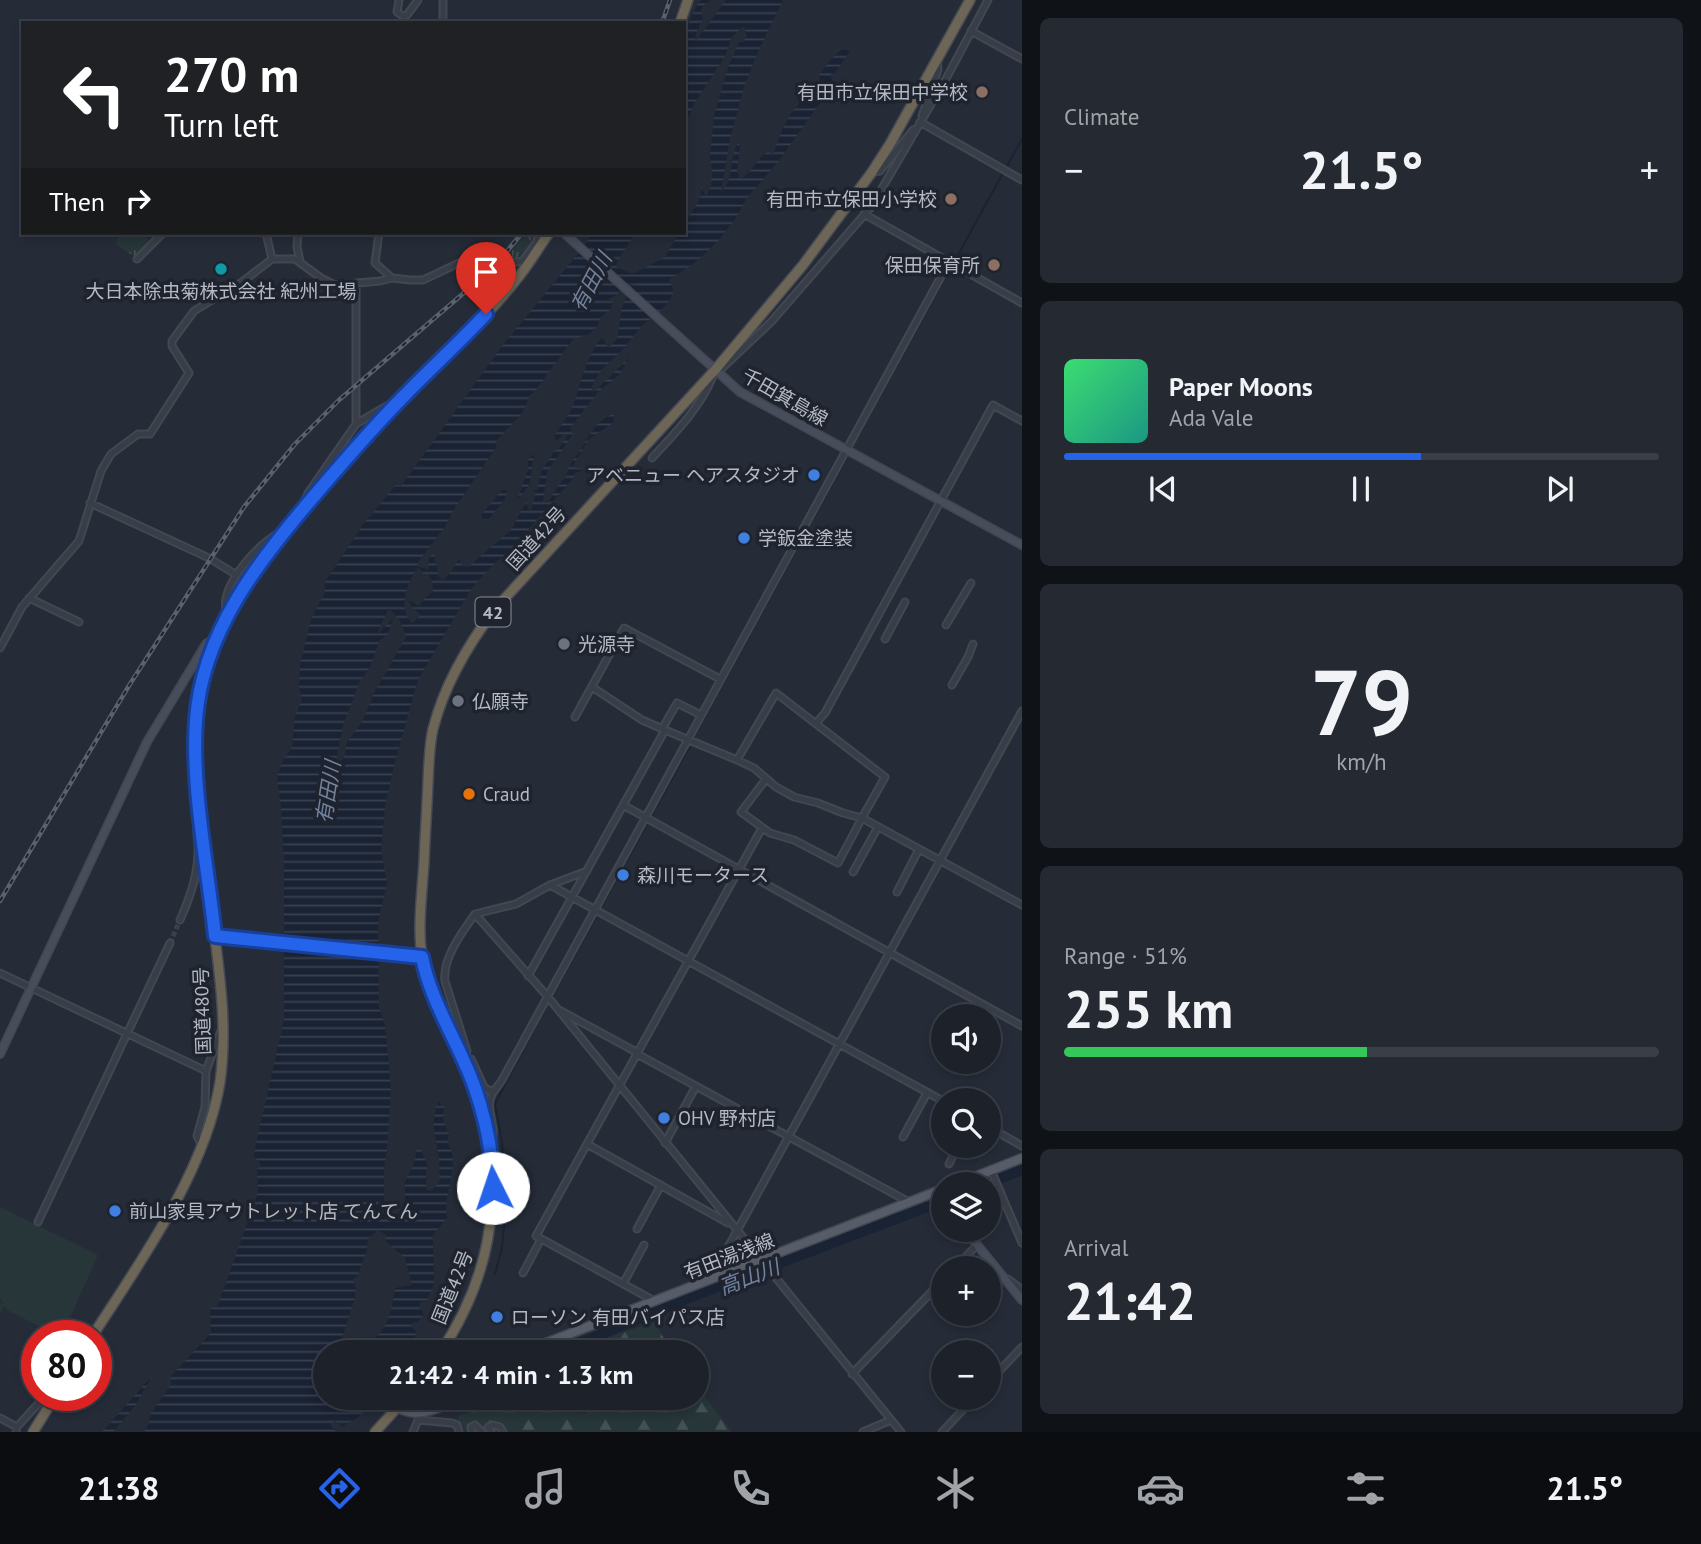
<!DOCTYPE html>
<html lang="en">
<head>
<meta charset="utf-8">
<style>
	:root { --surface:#1c212a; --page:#252932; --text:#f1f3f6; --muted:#a0a3a8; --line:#3a3e47; --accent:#2563eb }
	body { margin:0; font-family:"PT Sans","Noto Sans JP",sans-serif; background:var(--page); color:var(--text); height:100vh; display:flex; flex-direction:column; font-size:26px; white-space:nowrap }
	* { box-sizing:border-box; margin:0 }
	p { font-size:23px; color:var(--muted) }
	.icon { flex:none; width:38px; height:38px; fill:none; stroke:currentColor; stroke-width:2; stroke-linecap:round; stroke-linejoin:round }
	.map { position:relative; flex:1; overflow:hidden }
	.details { display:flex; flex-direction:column; gap:18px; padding:18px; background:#0f1217; width:679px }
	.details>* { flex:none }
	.guide { position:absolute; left:21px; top:21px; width:665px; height:214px; border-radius:0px; box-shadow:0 4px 10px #0003,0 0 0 2px var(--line); background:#202124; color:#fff; overflow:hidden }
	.buttons { position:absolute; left:931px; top:1004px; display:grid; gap:14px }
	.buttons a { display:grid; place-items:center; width:70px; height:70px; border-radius:50%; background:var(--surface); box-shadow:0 4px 10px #0003,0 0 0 2px var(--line); font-size:35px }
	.speed { position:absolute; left:21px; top:1320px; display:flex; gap:14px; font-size:35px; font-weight:700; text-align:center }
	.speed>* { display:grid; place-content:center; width:91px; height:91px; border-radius:50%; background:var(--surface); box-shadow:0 4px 10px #0003,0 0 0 2px var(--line); line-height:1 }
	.speed .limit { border:10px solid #d22; background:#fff; color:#111 }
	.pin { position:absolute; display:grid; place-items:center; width:60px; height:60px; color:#fff; margin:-72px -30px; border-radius:50% 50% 50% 0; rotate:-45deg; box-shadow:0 0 7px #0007 }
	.pin .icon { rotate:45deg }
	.me { position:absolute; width:77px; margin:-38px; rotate:356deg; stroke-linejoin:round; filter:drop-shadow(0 0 5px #0008) }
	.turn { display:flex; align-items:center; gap:24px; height:147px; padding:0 28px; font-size:32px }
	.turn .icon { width:91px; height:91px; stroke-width:2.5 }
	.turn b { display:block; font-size:49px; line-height:60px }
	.then { display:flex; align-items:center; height:66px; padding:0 28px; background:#0003; gap:14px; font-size:26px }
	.big { font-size:52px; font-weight:700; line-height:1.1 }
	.details .widget { flex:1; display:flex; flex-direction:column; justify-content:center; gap:10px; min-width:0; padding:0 24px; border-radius:10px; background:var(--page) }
	.details .dial { align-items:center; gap:0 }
	.dial b { font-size:91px; line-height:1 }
	.song { display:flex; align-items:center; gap:21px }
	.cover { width:84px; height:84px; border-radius:10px; background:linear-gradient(135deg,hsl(140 70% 55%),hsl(170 70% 35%)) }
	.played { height:7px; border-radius:4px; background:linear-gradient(90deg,var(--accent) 60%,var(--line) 60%) }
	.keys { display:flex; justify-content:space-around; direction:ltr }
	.heat { display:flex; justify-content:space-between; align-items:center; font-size:38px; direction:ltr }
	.charge { height:10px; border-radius:5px; background:linear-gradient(90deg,#34c759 51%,var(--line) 0) }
	.trip { position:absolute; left:313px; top:1340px; width:396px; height:70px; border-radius:35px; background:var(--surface); box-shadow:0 4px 10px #0003,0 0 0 2px var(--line); font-weight:700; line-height:70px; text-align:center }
	.tabs { display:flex; height:112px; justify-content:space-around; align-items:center; background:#0b0d11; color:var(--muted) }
	.tabs .icon { width:49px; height:49px }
	.tabs .current { color:var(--accent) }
	.tabs b { font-size:32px; color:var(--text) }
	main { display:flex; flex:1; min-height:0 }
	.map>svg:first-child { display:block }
	.grass { fill:url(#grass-tufts) }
	.forest { fill:url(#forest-firs) }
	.pitch { fill:#273639 }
	.water { fill:url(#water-rules); fill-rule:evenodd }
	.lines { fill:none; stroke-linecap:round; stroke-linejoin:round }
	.stream { stroke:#1a2334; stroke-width:2 }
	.river { stroke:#1a2334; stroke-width:10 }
	.street-tunnel { stroke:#3a414d; stroke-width:5; stroke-dasharray:5 2.5; stroke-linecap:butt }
	.street-casing { stroke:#424751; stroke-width:9 }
	.secondary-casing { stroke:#424751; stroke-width:10 }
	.primary-casing { stroke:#424751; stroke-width:11 }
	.highway-casing { stroke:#444953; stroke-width:12 }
	.street { stroke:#383e48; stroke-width:5 }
	.secondary { stroke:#474d5b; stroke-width:7 }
	.primary { stroke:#575d68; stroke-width:8 }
	.highway { stroke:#6d6656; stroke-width:9 }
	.rail-casing { stroke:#5b626f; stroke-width:4.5 }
	.rail { stroke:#1e232d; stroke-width:2; stroke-dasharray:5; stroke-linecap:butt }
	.route-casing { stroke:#184099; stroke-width:18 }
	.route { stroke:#2563eb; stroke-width:12 }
	.education-dot { fill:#8d6e63; stroke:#1e232d; stroke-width:2.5 }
	.culture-dot { fill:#0f9aa8; stroke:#1e232d; stroke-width:2.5 }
	.shop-dot { fill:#3f7fe0; stroke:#1e232d; stroke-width:2.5 }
	.worship-dot { fill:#6b7280; stroke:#1e232d; stroke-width:2.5 }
	.food-dot { fill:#e8710a; stroke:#1e232d; stroke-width:2.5 }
	.labels { text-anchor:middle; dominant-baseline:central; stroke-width:7; stroke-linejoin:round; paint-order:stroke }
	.shield { fill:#1e232d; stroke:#878c97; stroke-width:2 }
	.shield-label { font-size:18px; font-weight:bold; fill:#b4b9c4 }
	.poi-label { font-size:19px; fill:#b4b9c4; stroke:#1e232d; text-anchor:start }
	.street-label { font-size:19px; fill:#b4b9c4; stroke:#1e232d }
	.water-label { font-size:21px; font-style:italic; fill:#71829f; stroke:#1e232d }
</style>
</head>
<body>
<main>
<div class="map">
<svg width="1022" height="1432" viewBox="0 0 1022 1432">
	<defs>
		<pattern id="grass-tufts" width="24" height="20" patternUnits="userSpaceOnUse" patternTransform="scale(1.75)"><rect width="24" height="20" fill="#273639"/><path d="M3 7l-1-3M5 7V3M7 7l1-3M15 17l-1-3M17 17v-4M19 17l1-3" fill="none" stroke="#445154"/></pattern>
		<pattern id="forest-firs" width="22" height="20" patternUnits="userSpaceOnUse" patternTransform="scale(1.75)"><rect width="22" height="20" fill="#273639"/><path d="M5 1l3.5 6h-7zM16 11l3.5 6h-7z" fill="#445154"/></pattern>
		<pattern id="water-rules" width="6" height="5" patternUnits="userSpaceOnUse" patternTransform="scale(1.75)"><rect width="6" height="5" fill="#1a2334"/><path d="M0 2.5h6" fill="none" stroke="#394150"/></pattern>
	</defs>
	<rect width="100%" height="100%" fill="#252c38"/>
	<path class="grass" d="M122,233H137L153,242L137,258L115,244Z
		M526,233H541L521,259H513L508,255Z"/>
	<path class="forest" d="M654,1322L673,1353H581L597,1348L602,1340Z
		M697,1387L732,1432H457L459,1415L508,1403L586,1414L596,1398H696Z"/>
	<path class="pitch" d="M0,1207L98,1255L65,1329L52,1333L7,1310L4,1306L0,1314V1303L4,1304L0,1298Z"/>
	<path class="water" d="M701,0H711L704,5L701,10L703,19L696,33L695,42L726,0H783L757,54L744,87L730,139L721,192C735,179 729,158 738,143L740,147L737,171L740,179C753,173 757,156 770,151L773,157C778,138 787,113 803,101C811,95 817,96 822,88L819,76C826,66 832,56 843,49L850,51L835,73L831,74L832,81L827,93L778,162L747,198L736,218L719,240L696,262L669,280C670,282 673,287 673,290C673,304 651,317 642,326C635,333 631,340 625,347C612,361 597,370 591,389L595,391L630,357L619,375L599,391L570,428L573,434L547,472L543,502L549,501L562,480L566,478C567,466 573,461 579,452C590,436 594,421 614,414L613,423L589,439L572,467L584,469L570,476H575L515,545L489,569L470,591L418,680L395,762L385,806L381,851L387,883L378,923L379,1007L385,1025L391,1088L387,1150L384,1169V1202L402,1223C408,1211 404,1198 405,1184C407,1172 417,1164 416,1151L420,1148L428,1166L426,1172V1190L431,1191L440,1181C439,1172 440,1161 438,1152C435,1133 430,1120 439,1101L444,1107L443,1120L449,1134L447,1142C463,1167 441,1193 447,1218L433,1235L434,1284L426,1302H421L419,1307L424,1314L418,1322H414L411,1326L416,1331L414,1346L423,1353H352L365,1337L372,1340C388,1331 393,1304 395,1288L412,1285L405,1258L385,1241L386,1235L378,1230L368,1239L367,1250L357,1277L353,1279L356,1289L354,1301L337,1353H326V1398H364L368,1402C366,1416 353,1420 342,1427L336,1421L330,1424L336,1432H144L149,1423L150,1415L171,1384L170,1377L211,1333L210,1309L218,1305L255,1201L258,1190L257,1169L261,1165L254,1156L256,1144L284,1019V864L281,808L277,778L283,760L292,747L295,716L302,700L299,688L300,665L311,619L325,592L324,584L362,526L396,485L401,486L505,342L582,249L593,233H636L618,260L616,267L633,274L665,257L679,233H684C684,215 703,205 701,186L706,196L711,186L712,173L710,154L714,115L729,65L739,42H743L747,36L744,26L731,38L726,55L694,104L684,128C684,87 675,34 701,0ZM629,283L633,284L622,307L617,339L608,348L602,337C587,355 582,379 575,400C571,413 562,424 555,435V441L565,434H568L558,450L554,451L541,472L537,490H533L536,493L530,512L526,502L511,530L468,567L462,566L459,558L452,571L443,580L438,576L437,566L434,560L435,556L432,554L429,559L428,570L418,566L417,563L445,527L453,511L496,447L497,440L523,412L530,395L536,390L573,339L590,334L598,325L600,318L611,309L613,301L609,302V299C619,296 620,287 629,283ZM418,567L425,576L428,574L432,581L433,592L425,598L419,606L409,600L412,608L421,615L412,623C397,606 407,584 418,567ZM389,608L400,621L406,637L375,691L362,722L347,742L344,758L335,767L343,726L359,683L370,667L380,640L387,635L394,618L376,635Z
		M534,454C535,458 533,461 532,465C530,484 531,485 517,500L528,469V460Z
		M502,490H507L505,499L488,520L483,519L481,515Z
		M152,1376L135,1406L113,1432H102Z"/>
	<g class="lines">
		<path class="stream" d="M1006,168L1022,139
			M857,438L1003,173
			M693,739L847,457
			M552,997L691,744
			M933,1205L943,1217
			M956,1230L966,1242
			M495,1274L502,1248L506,1204L502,1142L495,1104L549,1001"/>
		<path class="river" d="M985,1185L1022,1170
			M556,1353L694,1296L943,1201"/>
		<path class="street-tunnel" d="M485,265L500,264
			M170,943L180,920"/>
		<defs>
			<path id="street" d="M399,0L397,12L403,16L407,15L418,0
				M443,0V23
				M971,31L1022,59
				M922,116L938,70L937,59
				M920,122L1022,180
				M873,172L880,171L913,130
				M864,214L1022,303
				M266,233L272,259
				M298,233L297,247L300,261
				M379,233L375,263L392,278L410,280H423L461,262L485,265
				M137,259L163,233
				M500,264L523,261L543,233
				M718,372L771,322L871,207L947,77L988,0
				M356,424V283
				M652,458C675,433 700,408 713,376
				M90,503L209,558L235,574
				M303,504L308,493L356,424L397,400
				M29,598L79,622
				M227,614C217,587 260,541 284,530
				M946,625L971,583
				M885,639L905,602
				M0,648L22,607L79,541L101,471L111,454L138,434H150L189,373L172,346V341L194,311L242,282L272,259H295L321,278L335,285L380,281L392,278
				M952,685L968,657L973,644
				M592,687L642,720L665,730
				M575,717L624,628L720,679
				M816,723L825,713L993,405L1022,421
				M662,729L677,703L701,715
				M737,760L754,768L776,787L794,797L818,803L843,813L862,818L838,863L794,840L770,833L741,812L766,779
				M623,805L1022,1026
				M853,872L878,827
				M550,885L587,871
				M897,892L919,849
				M475,914L548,997L901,1432
				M180,920C190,898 198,875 198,851C199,839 194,829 199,818
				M0,973L206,1071
				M528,976L665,730L737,760L776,693L885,777L862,818L1022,905
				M561,1011L638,1053
				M637,1054L909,1202
				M495,1090L490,1091L484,1087L471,1059L464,1060L467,1051L445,981C442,959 462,932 475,914L516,904L550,885L943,1101
				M989,1127L1022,1146
				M903,1137L927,1093
				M665,1143L696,1086
				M587,1144L728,1223
				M202,1146L197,1136L205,1107L206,1071L222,1028
				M490,1146C499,1131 487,1116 490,1100C491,1092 498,1087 502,1080L949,262
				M949,1164L958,1146
				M991,1170L1022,1243
				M38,1222L170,943
				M637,1229L661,1185
				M954,1269L976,1246
				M523,1273L541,1239
				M1008,1279L1022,1290
				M710,1280L1022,711
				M623,1284L644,1245
				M651,1303L649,1298L536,1236L762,828
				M852,1374L943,1280
				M989,1382L1022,1347
				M0,1418L17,1427L16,1432
				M418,1420L452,1423L457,1425L459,1432
				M17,1427L46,1395
				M413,1432L418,1420
				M472,1432L471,1427L475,1425L482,1432
				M491,1432L488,1427L493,1425L500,1427L503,1432
				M863,1432L891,1420
				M942,1432L974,1398"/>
			<path id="secondary" d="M564,233L740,392L1022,545
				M0,1054L147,742L206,644L217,637
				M965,1230L1022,1300"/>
			<path id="primary" d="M954,1185L1022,1158
				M527,1353L533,1348L943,1189
				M398,1408C420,1420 441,1406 462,1398"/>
			<path id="highway" d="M680,23L688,0
				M215,936L422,957
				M93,1335C141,1261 206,1170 220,1082C227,1033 221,985 215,937C211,899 206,862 202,824C196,772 190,718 206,667C227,604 266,551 309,502C340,467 369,431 402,398C441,357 486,320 520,275C531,261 539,247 549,233
				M440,1353C503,1259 506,1162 464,1060C451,1029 432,1000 424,967C416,934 422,896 424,862C425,835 427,809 428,782C429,765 429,746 433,729C444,686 469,643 496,608L715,370L803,265L872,172L890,144L970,0
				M33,1432L56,1395
				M375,1432L406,1398"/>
		</defs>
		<use href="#street" class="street-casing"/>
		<use href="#secondary" class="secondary-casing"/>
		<use href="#primary" class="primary-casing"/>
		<use href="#highway" class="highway-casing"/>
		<use href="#street" class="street"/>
		<use href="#secondary" class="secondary"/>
		<use href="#primary" class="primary"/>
		<use href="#highway" class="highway"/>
		<defs>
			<path id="rail" d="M662,23L670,0
				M0,901L130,684L244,507L295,444L339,400L493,268L522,233"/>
		</defs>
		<use href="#rail" class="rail-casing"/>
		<use href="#rail" class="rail"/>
	</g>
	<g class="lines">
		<defs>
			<path id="route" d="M486,314C460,342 431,368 404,396C373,427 344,461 315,495C260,559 202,632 196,720C191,786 208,869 215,936L422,957C429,993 447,1024 462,1057C481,1097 493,1144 493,1188"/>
		</defs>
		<use href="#route" class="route-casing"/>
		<use href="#route" class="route"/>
	</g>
	<g class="education-dot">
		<circle cx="982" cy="92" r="7"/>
		<circle cx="951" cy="199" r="7"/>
		<circle cx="994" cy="265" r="7"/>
	</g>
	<circle class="culture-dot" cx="221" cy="269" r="7"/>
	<g class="shop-dot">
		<circle cx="814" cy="475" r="7"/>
		<circle cx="744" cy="538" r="7"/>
		<circle cx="623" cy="875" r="7"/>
		<circle cx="664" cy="1118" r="7"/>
		<circle cx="115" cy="1211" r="7"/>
		<circle cx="497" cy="1317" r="7"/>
	</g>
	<g class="worship-dot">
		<circle cx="564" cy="644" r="7"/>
		<circle cx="458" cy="701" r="7"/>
	</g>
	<circle class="food-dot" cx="469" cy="794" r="7"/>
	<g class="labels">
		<rect class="shield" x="475.5" y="597.5" width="35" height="29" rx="5"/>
		<g class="shield-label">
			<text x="493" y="612">42</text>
		</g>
		<g class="poi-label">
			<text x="968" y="92" text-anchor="end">有田市立保田中学校</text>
			<text x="937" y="199" text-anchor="end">有田市立保田小学校</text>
			<text x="980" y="265" text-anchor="end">保田保育所</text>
			<text x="221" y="291" text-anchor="middle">大日本除虫菊株式会社 紀州工場</text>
			<text x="800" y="475" text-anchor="end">アベニュー ヘアスタジオ</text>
			<text x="758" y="538">学鈑金塗装</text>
			<text x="578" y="644">光源寺</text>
			<text x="472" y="701">仏願寺</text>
			<text x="483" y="794">Craud</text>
			<text x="637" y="875">森川モータース</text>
			<text x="678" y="1118">OHV 野村店</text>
			<text x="129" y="1211">前山家具アウトレット店 てんてん</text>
			<text x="511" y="1317">ローソン 有田バイパス店</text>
		</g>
		<g class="street-label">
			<text transform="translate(785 397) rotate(30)">千田箕島線</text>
			<text transform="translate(536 538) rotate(-48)">国道42号</text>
			<text transform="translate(202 1011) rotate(-92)">国道480号</text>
			<text transform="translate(729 1256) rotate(-21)">有田湯浅線</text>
			<text transform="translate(452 1287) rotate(-68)">国道42号</text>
		</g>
		<g class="water-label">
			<text transform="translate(591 282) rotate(-62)">有田川</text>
			<text transform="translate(328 792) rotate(-81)">有田川</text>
			<text transform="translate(749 1277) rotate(-21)">高山川</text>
		</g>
	</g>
</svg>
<div class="buttons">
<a><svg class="icon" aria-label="sound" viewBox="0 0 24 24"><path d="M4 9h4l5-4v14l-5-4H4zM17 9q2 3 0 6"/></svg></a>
<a><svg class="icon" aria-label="search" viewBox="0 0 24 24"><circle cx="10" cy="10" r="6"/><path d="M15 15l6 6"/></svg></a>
<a><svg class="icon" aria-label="layers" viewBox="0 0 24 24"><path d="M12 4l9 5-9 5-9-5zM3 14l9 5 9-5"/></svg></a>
<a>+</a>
<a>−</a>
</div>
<div class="speed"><div class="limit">80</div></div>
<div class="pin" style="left:486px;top:314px;background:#d93025"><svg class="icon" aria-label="arrive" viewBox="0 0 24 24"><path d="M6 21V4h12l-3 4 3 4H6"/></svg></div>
<svg class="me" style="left:493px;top:1188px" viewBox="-20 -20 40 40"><circle r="19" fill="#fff"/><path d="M0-13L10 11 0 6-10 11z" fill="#2563eb"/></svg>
<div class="trip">21:42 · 4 min · 1.3 km</div>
<div class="guide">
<div class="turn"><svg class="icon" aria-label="left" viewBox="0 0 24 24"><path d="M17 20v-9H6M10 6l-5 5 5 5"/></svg><div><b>270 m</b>Turn left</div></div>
<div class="then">Then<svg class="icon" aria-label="right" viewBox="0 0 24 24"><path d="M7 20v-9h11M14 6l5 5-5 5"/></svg></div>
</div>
</div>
<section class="details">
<div class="widget"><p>Climate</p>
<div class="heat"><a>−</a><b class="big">21.5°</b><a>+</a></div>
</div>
<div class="widget">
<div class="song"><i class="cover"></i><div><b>Paper Moons</b><p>Ada Vale</p></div></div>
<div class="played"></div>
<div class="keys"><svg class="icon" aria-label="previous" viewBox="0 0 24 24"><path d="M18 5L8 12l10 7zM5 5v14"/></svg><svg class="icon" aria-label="pause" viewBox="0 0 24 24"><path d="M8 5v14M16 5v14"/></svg><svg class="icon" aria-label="next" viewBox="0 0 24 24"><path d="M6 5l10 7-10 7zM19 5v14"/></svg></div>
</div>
<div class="widget dial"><b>79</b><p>km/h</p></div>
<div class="widget"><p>Range · 51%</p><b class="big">255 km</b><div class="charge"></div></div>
<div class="widget"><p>Arrival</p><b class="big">21:42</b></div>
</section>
</main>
<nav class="tabs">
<b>21:38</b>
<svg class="icon current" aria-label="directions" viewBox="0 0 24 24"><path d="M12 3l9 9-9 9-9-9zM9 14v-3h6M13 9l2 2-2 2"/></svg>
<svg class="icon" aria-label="music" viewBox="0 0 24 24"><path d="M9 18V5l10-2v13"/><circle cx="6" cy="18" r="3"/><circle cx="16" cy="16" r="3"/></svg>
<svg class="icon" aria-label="phone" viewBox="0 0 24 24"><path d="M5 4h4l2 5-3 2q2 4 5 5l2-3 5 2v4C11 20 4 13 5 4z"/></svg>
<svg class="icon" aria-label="climate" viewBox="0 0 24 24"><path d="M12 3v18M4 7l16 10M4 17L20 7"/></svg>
<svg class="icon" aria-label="car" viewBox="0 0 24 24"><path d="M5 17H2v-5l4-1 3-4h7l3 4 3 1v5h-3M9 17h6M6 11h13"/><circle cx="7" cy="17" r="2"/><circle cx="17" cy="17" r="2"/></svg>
<svg class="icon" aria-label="filters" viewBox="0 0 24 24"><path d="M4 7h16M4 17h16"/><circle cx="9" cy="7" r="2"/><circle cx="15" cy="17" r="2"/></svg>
<b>21.5°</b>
</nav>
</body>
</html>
